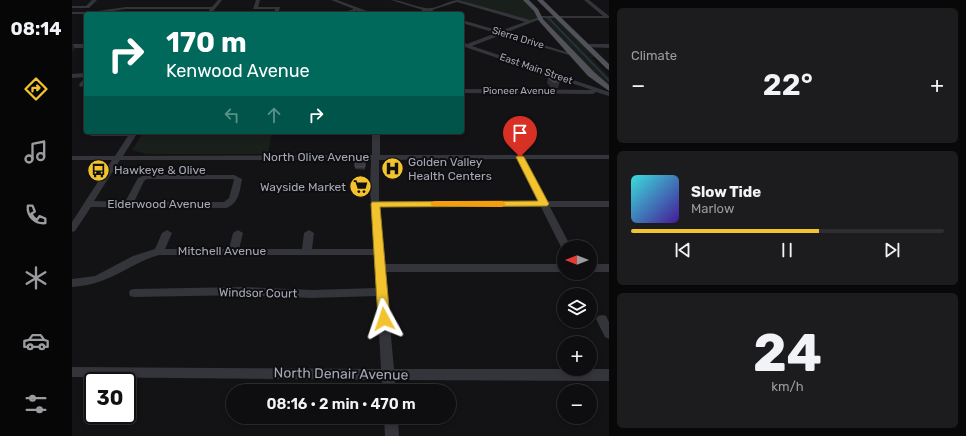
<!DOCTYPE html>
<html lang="en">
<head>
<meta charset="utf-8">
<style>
	:root { --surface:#0e0e10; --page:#1c1c1e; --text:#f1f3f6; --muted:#9b9c9f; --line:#2e2e30; --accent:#f2c32e }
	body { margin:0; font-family:Rubik,sans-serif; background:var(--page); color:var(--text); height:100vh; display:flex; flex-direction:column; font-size:15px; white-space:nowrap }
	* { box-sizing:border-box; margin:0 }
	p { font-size:13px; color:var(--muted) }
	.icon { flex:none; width:22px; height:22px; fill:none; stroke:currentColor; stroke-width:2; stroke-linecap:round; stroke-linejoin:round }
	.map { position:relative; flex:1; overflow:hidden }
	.panel { display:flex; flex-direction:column; gap:8px; padding:8px; background:#080809; width:357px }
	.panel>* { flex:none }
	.hud { position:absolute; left:12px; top:12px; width:380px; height:122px; border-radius:4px; box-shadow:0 2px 6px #0003,0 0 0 1px var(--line); background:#00695c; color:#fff; overflow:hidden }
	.needle { width:26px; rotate:270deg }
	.controls { position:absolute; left:485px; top:240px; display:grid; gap:8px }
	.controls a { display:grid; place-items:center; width:40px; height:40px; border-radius:50%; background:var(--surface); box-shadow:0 2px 6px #0003,0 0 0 1px var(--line); font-size:20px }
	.speed { position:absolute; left:12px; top:372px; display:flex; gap:8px; font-size:20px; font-weight:700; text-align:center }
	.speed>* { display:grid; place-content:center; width:52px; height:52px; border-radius:50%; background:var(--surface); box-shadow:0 2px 6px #0003,0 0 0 1px var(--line); line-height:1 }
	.speed .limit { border:2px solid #111; border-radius:6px; background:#fff; color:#111 }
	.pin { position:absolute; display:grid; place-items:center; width:34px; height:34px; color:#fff; margin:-41px -17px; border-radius:50% 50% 50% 0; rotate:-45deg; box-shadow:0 0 4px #0007 }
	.pin .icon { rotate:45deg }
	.me { position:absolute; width:44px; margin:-22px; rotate:355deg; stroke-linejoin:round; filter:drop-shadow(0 0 3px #0008) }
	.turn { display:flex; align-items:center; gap:14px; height:84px; padding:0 16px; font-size:18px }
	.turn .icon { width:52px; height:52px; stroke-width:2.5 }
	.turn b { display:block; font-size:28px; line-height:34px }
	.lanes { display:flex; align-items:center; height:38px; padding:0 16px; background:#0003; justify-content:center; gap:20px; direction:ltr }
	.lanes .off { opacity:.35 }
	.big { font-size:30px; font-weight:600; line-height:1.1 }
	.panel .tile { flex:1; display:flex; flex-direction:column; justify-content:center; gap:6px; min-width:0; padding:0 14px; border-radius:6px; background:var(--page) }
	.panel .dial { align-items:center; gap:0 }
	.dial b { font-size:52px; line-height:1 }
	.song { display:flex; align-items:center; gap:12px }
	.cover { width:48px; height:48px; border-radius:6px; background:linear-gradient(135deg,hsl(180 70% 55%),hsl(260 70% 35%)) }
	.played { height:4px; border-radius:2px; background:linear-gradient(90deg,var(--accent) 60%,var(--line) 60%) }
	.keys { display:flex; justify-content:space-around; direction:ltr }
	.heat { display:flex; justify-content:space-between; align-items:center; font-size:22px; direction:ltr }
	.trip { position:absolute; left:154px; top:384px; width:230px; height:40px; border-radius:20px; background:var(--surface); box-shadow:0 2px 6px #0003,0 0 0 1px var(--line); font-weight:600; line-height:40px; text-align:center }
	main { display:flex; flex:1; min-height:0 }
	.tabs { display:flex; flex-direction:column; width:72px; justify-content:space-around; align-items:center; background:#060606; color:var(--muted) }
	.tabs .icon { width:28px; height:28px }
	.tabs .current { color:var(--accent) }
	.tabs b { font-size:18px; color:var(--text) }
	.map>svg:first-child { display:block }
	.green { fill:#19201b }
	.water { fill:#2a3039 }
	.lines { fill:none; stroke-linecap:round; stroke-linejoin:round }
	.minor { fill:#34353a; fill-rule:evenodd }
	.major { fill:#505159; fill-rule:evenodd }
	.wall { fill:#2d2c30 }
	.shaded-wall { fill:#1d1d1f }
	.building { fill:#3a3a3e; stroke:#4b4b51 }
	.route { fill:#f2c32e; stroke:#9d7f1e }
	.slow { fill:#f59e0b }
	.labels { text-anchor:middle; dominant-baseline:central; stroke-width:4; stroke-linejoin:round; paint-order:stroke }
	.far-street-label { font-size:10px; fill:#a5a8b5; stroke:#0e0e10 }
	.street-label { font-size:12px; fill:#a5a8b5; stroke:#0e0e10 }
	.poi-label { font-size:12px; fill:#a5a8b5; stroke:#0e0e10; text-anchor:start }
	.near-street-label { font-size:14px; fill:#a5a8b5; stroke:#0e0e10 }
</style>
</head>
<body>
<main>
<nav class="tabs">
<b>08:14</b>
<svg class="icon current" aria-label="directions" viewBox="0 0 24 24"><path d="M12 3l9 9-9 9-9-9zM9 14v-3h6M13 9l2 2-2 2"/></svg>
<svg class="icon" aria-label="music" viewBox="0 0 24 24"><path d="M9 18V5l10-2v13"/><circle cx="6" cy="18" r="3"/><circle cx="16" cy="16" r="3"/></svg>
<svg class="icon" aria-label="phone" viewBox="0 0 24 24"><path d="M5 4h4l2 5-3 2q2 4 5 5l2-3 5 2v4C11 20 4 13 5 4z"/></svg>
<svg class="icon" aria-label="climate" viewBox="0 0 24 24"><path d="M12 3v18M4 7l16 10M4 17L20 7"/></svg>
<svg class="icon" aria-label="car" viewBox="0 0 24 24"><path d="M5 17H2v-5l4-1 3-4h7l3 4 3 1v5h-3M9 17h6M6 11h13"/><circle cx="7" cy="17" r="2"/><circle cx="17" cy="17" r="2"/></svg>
<svg class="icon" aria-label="filters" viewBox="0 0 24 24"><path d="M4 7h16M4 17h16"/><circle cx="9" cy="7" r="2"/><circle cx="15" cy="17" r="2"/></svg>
</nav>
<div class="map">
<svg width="537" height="436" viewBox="0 0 537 436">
	<rect width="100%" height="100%" fill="#131315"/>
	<path class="green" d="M391,0H452L461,10L465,17L457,20L390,1Z
		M474,18H482L480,19L515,53L481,19H485L523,57H519L518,54L515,53L537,77V79L478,18H475L537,82V85L524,75L472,19Z
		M72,132H200L196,154H75L60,150Z"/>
	<path class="water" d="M475,18H478L537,79V82Z"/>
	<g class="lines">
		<path class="minor" d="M20,0H25L17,8H0V6H14Z
			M146,0H150L139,14H135L138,9H54L21,14H0V12H19L54,7H140Z
			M184,0H188L186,7H208L206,14H202L203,9H181Z
			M259,0H265L303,14C297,14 292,11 286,11C280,10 273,14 266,14L282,9Z
			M319,0C331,0 342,7 354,8C363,10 377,0 387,0L458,20L470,16H531L512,0H517L537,16V18H471L433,33L504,55V57L429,35L400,46L537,92V96L524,92L521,94L390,93V89L520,90L390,46V42L395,44L424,33L390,23V20L428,31L453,22L385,2L360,10L369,14L355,12L342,14L351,10Z
			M0,44H14V48H0Z
			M515,44H537V48L513,47L512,46Z
			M13,73L14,77L0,78V74Z
			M14,77L13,86L8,87L7,84Z
			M14,131L66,132L51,156L300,155V132H308V155H537V159H453L475,201H537V207H478L499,247H492V250L489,247L469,207H308L313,264H492V272H313L322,369H537V381L323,380V391H311L310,380H307L0,377V367L309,369L305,296L240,298L171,295L62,297L58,296L57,293L58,290L62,289L171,287L240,290L304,288L302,255H87C69,260 55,270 39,277C26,283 14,286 0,287V279L23,276L61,256L83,249L90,233L95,230L100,233L93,249H157L161,233L166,230L171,233L167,249H230L232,233L237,230L242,233L240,249H302L298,189L299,160H48L22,201L53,202L66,178L73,175H162L170,179C168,190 167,204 154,208L19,207L3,231L0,232V222L40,160H0V156H43L56,136H20L14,134ZM445,159L466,201H307V160ZM75,179H161L162,180L157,198L152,202H62L72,181Z
			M518,264H537V272H518Z
			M530,315L534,316L537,322V339L533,337L524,319L526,316Z
			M312,417H326L327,436H313Z"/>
		<path class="major" d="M451,0H457L466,9L471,19L522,72L537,85V91L516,76L467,21L462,11Z
			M465,0H471L537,64V70L535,69Z"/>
	</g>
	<path class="wall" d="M476,77L488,82L486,88H479L475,83Z
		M317,158L327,171L326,175H318L317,163Z
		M283,162H293V170L283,169Z
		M286,177L294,188V193H286Z"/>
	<path class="shaded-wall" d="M0,42L3,50L0,52Z"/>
	<path class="building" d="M476,77H484L488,82H481Z
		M317,158L325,159L327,171L318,170Z
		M283,162H293V167H283Z
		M286,177H293L294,188H286Z"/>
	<path class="route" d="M448,155L452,157L477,204L475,206L308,207L318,319L316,322L312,323L308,322L306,319L299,204L300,202L466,201L444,157Z"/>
	<path class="slow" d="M363,201H430L434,204L430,207L360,206L358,204L360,202Z"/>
	<defs>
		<symbol id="hospital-disc" viewBox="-11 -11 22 22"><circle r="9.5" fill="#f2c32e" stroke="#0e0e10"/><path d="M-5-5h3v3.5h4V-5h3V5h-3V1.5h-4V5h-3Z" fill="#111"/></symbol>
		<symbol id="bus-disc" viewBox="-11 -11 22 22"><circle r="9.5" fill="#f2c32e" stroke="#0e0e10"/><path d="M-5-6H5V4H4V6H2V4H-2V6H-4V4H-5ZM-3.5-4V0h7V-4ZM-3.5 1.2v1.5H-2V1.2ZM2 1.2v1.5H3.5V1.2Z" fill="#111"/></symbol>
		<symbol id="supermarket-disc" viewBox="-11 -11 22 22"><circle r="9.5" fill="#f2c32e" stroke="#0e0e10"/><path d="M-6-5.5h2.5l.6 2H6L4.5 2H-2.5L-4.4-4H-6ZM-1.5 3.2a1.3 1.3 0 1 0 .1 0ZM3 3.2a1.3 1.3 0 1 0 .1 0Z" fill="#111"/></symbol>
	</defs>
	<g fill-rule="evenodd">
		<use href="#hospital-disc" x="308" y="156" width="25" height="25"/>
		<use href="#bus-disc" x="14" y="158" width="25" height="25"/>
		<use href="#supermarket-disc" x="276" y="174" width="25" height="25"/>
	</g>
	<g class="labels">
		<g class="far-street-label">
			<text transform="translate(446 38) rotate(17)">Sierra Drive</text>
			<text transform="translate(464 69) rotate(19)">East Main Street</text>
			<text x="447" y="91">Pioneer Avenue</text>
		</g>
		<g class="street-label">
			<text x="244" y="157">North Olive Avenue</text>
			<text x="87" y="204">Elderwood Avenue</text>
			<text x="150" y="251">Mitchell Avenue</text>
			<text transform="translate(186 293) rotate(1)">Windsor Court</text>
		</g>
		<g class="poi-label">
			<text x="336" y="162">Golden Valley<tspan x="336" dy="14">Health Centers</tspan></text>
			<text x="42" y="170">Hawkeye &amp; Olive</text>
			<text x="274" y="187" text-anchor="end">Wayside Market</text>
		</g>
		<g class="near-street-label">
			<text transform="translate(269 374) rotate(1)">North Denair Avenue</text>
		</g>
	</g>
</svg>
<div class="controls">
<a><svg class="needle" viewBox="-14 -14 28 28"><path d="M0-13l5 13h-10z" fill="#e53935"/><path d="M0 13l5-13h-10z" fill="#9b9c9f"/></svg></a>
<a><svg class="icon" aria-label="layers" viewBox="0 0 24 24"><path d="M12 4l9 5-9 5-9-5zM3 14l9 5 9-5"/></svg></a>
<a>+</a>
<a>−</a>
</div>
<div class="speed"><div class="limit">30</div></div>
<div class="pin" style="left:448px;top:157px;background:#d93025"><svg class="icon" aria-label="arrive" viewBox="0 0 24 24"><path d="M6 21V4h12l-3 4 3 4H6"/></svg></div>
<svg class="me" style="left:312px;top:319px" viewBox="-20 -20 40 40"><path d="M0-17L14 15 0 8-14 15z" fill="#f2c32e" stroke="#fff" stroke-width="4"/></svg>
<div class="trip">08:16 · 2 min · 470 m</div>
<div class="hud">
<div class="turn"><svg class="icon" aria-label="right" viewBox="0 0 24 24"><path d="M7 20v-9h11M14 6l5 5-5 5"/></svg><div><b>170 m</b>Kenwood Avenue</div></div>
<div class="lanes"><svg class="icon off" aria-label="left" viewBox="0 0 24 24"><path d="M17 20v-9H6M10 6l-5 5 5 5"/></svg><svg class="icon off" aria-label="ahead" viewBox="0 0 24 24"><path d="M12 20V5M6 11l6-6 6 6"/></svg><svg class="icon" aria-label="right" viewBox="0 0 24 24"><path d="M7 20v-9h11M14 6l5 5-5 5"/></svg></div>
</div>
</div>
<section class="panel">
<div class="tile"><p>Climate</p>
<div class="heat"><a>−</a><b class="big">22°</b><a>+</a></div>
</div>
<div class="tile">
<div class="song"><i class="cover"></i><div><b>Slow Tide</b><p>Marlow</p></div></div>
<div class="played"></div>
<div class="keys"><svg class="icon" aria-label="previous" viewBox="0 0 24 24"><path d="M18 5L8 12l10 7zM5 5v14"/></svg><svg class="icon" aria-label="pause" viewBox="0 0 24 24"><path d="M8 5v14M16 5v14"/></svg><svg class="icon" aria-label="next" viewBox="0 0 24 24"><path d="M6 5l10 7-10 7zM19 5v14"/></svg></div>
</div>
<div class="tile dial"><b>24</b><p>km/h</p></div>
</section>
</main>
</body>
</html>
